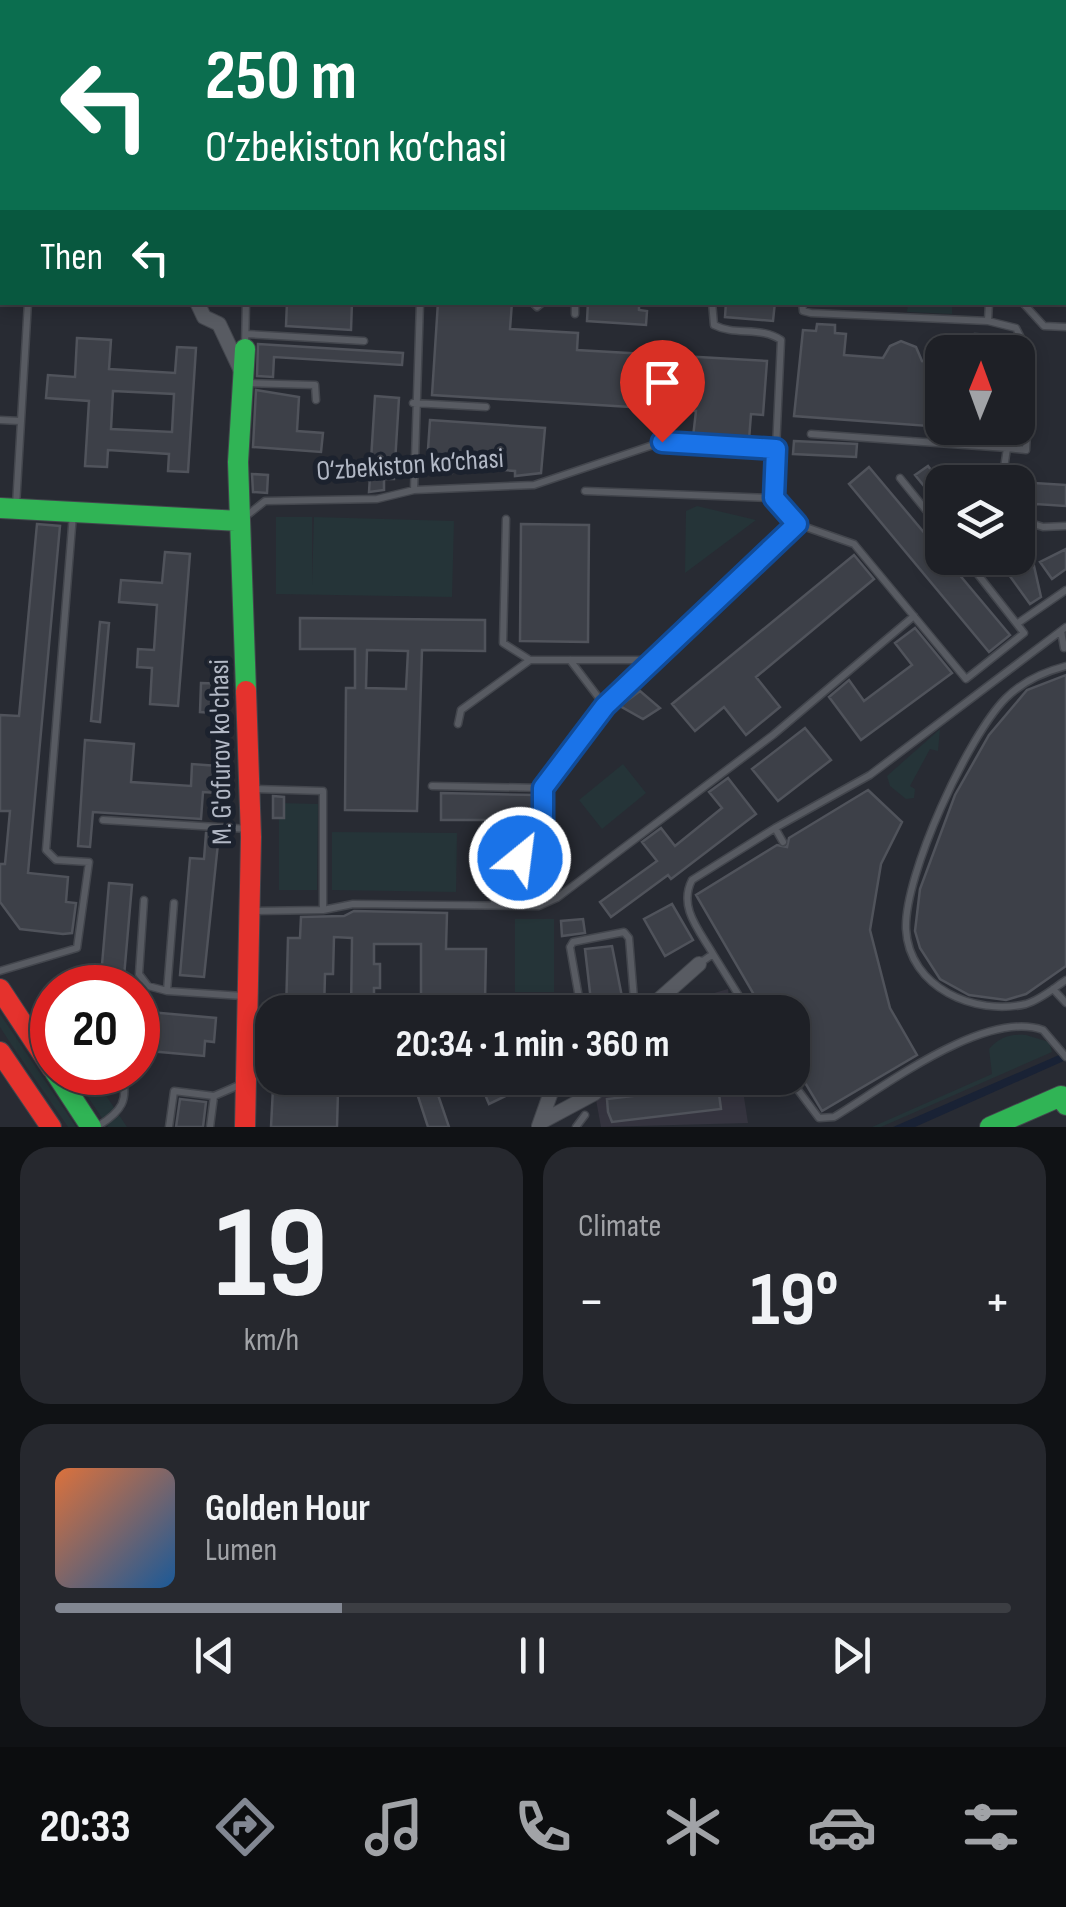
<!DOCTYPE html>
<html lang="en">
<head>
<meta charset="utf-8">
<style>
	:root { --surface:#1e2026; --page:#26282e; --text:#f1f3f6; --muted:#a1a3a7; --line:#3c3e43; --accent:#828792 }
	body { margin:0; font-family:"Sofia Sans Condensed",sans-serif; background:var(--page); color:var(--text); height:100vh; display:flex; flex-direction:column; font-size:38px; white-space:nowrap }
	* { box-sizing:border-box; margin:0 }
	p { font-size:32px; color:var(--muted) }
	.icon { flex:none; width:55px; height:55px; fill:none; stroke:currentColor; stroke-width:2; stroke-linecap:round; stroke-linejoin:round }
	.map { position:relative; height:1127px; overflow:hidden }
	.drawer { display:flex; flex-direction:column; gap:20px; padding:20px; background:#101215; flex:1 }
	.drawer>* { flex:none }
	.guide { position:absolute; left:0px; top:0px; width:1068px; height:305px; box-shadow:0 5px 15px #0003,0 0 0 2px var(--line); background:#0b6e4f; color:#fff; overflow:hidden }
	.needle { width:65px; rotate:1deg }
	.buttons { position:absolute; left:925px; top:335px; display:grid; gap:20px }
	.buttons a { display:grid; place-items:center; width:110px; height:110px; border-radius:20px; background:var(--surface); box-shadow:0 5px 15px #0003,0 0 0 2px var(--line); font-size:50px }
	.speed { position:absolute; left:30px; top:965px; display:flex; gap:20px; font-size:50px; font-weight:700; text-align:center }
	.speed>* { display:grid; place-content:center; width:130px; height:130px; border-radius:50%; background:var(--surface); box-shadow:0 5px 15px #0003,0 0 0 2px var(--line); line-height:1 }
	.speed .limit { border:15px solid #d22; background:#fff; color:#111 }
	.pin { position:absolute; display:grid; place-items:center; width:85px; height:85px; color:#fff; margin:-102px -42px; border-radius:50% 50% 50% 0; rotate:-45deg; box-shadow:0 0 10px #0007 }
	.pin .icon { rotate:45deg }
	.me { position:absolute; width:110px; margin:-55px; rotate:29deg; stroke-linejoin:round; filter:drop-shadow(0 0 8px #0008) }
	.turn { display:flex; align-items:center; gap:35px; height:210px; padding:0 40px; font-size:45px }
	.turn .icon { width:130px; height:130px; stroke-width:2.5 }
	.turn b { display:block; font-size:70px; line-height:85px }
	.then { display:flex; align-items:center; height:95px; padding:0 40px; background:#0003; gap:20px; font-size:38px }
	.big { font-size:75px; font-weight:700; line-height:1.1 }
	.drawer .tile { flex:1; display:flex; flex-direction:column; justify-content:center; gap:15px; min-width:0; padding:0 35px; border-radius:30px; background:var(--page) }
	.drawer .dial { align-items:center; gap:0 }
	.dial b { font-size:130px; line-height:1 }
	.song { display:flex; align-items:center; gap:30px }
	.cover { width:120px; height:120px; border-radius:15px; background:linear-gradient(135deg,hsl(20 70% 55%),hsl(210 70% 35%)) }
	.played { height:10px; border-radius:5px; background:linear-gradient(90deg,var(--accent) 30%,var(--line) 30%) }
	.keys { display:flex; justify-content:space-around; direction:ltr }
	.heat { display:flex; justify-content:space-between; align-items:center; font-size:55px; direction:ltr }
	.drawer .tiles { flex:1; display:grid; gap:20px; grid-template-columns:1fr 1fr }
	.tile:last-child { grid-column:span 2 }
	.trip { position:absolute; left:255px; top:995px; width:555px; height:100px; border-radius:30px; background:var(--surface); box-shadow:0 5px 15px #0003,0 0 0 2px var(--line); font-weight:700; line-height:100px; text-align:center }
	.tabs { display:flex; height:160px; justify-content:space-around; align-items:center; background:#0c0d0f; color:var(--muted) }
	.tabs .icon { width:70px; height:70px }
	.tabs .current { color:var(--accent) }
	.tabs b { font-size:45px; color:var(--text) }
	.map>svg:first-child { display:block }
	.medical { fill:#35343f }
	.green { fill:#253438 }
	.water { fill:#192235 }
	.building { fill:#3d4048; stroke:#50535b; stroke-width:2.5; fill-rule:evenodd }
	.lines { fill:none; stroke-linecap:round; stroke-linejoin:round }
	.lane-casing { stroke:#43464d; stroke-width:9 }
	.street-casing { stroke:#43464d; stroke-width:16 }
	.fast-casing { stroke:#43464d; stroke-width:22 }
	.slow-casing { stroke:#43464d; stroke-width:22 }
	.jam-casing { stroke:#43464d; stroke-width:22 }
	.lane { stroke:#585b62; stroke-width:6 }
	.street { stroke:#585b62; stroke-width:14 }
	.fast { stroke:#30b455; stroke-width:20 }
	.slow { stroke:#ff9f0a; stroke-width:20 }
	.jam { stroke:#e5322d; stroke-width:20 }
	.route-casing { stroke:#114b97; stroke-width:25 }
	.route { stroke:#1a73e8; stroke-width:18 }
	.labels { text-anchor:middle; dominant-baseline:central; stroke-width:10; stroke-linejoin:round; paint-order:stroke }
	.street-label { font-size:28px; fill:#b2b8c5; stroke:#1c222e }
</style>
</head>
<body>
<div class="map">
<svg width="1066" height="1127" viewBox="0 0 1066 1127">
	<rect width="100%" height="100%" fill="#282b33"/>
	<path class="medical" d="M728,989L731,1012H665L704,996Z
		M592,1078H741L748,1123L601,1127Z"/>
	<path class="green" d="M908,303H952V314L907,312Z
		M697,506L756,520L685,573L686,511Z
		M276,517H312V585L314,517L454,521L452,597L276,594Z
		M940,729L938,751L930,749L910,786L915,789L914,798L906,799L890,786L887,776Z
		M623,764L646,793L602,829L579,800Z
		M279,803L318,804L317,890H279Z
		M332,832L457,833L456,892L332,890Z
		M515,919H554V992H515Z
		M519,994L568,995V1012H519Z
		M0,1014L76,1127H68L9,1041L0,1027Z
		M1026,1035L1049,1042L1052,1052L881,1127H872L992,1074L989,1049C1000,1037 1010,1034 1026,1035Z
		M72,1073H91L127,1127H108Z"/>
	<path class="water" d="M1066,1052V1060L915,1127H893Z"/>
	<path class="building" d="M287,302H352L351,330L286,326Z
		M438,302H512L510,329L578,333L577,350L767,361L763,415L751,414L749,440L693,437L696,411L432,395Z
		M588,302H639V310L647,311L646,325L587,321Z
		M726,302H775L773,321L725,317Z
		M817,324L835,325V333L846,334L844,355L883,358L890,346L901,341L916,347L922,361L942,363V427L794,416L803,330L816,331Z
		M975,334L994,335L996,352H960L961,343L975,344Z
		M77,338L111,340L109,369L175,373L177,347L196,348L188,472L168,471L169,454L108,450L107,467L85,466L89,401L46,398L48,375L75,377ZM113,391L174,394L172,432L111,429Z
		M258,344L403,353L402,365L274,357L273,377L257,376Z
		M256,390L299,397L297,431L323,433L321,452L253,447Z
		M375,396L399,398L394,479H384V490L369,492Z
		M430,420L545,428L541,473L515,476V471L453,466L452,473L440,472V465L427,464Z
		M794,441L857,444L856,457L793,454Z
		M928,466L942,484V508L915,475Z
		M869,467L1010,635L989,652L849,484Z
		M252,474L268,475L267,493L253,492Z
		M1018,482L1066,485V506L1036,504L1035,514L1018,512Z
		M37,524L60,526L28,873L68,877L66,902L76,903L72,933L63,934L20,929L0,902V864H5L10,811H0V715L19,716Z
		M521,524L589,525L588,642L520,641Z
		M1066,549V569L1052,579L1040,562Z
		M165,552L190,554L178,706L150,704L152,668L137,667L138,649L154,650L157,605L119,602L121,580L162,583Z
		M854,555L874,579L756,677L780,707L746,735L724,707L695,731L672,704Z
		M983,558H1017L1027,570L1034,566L1041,597L1030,604L1004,568L996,574Z
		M300,618L485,620V651L422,650L417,811L345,810L346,688H355V649H300ZM367,650L408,651L406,689L366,688Z
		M100,622L109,623L100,722L91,721Z
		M915,628L952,673L861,740L829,697L849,680L864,701L912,665L895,643Z
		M1066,675V966L1026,994L1006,1000L969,995L940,979L920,948L915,931L920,889L955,795L989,735L1027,690Z
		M201,683L229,684L228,748H214L215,713L200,712Z
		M640,691L660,708L643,719L620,706Z
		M805,728L831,760L778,801L752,769Z
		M85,740L134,744L131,782L191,786L192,764L218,766L217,793L203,792L201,819L93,812L90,847L78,846Z
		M728,778L756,814L671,879L668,875L611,917L600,902L657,861L642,842L661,828L675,846L722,808L709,792Z
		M868,790L902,822L881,864L870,930L890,1008L917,1055L822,1111L792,1061V1012H764L696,895L777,845L787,847L789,838Z
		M441,793L536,795V820H441Z
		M273,796L284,797V818H273Z
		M206,833L219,834L204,977L180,975L190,858L204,859Z
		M109,883L132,885L123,988H100Z
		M672,904L693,940L665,956L644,919Z
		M354,911L447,913L446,949H486L485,1003L442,1002V1012H421V944H374V964H380V988H374V1012H351L352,938L334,937L333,974H325L324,1012H286L288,938H300L301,917L344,916Z
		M583,919L585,933L562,936L561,921Z
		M612,946L622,997L591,1001L585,949Z
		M138,1011L216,1018L214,1042L205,1041L204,1056L138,1050Z
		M412,1078H455L435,1086L449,1127H428Z
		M498,1078H543L489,1104L481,1085Z
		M718,1086L721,1109L612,1122L608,1112L607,1099Z
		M273,1088L338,1090L337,1127H271Z
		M180,1099L206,1102L203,1127H176Z"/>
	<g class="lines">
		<defs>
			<path id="lane" d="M835,0L842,2
				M467,2V0
				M761,2L762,0
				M532,302L537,307L543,302
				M712,302L714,325C735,336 761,326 781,340L776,449
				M802,302L803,311L811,313L988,321L989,302
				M1022,302L1044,326L1066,327
				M575,314V302
				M988,321L1016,328C1038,366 1028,408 1026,450L1007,448L1002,482
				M246,334L364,341
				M245,348L246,302
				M249,383L315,385L316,400
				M413,403L486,407
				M0,420L20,421
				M811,434L1007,448
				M900,478L942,530
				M414,490L420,302
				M585,491L773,498L797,524
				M16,506L28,302
				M245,517L265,501L377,499L414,490L534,485L662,442L776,449L773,498
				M506,519L503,643L530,660H652
				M1018,519L1043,527L1066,526
				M1018,623L1066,590
				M1061,631L1064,648
				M570,660L605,706
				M1066,666C1043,672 1023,681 1006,698C968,736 904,875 906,929C909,988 975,1016 1026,1004C1040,1000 1054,988 1066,980
				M458,724L461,710L530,660
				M432,786L543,788
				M255,789L323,791V910L353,904L539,906L557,898L773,735L914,616
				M103,820L249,829
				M783,842L775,828L870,775L1066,627
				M144,900L139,974L148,986L167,991
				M174,903L167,991L243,996
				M493,905L501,883L543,830V788L605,706L797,524L854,544L966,679L1024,633L965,558
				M254,911L323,910
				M713,954C699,930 678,907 692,880L775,828
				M700,963L713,954L749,1012
				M0,971L77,948L89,862L56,860L46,850L73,514
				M1053,989L1066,1003
				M634,1003L581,1009L570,947L573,942L624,932L629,938L635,1012
				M251,1074L272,1075
				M321,1078H343
				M617,1078L619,1090
				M789,1078L819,1118L834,1117C884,1087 985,1009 1043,1030L1066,1057
				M596,1093L723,1078
				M98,1126C121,1112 130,1100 121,1073
				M169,1127L174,1091L214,1096L244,1083
				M210,1127L214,1096
				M576,1127L585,1115"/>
			<path id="street" d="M343,2V0
				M882,2V0
				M197,302L204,317L219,324L243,375
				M645,1012L699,964
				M541,1122L595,1093
				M539,1126L556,1078"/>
			<path id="fast" d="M1065,171H1066
				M245,349L238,462L246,691
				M0,508L240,521
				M55,1072L91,1127
				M990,1127L1061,1096L1066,1105"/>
			<path id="slow" d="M0,97L2,98"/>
			<path id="jam" d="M0,63H2
				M1065,140H1066
				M0,989L52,1068
				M0,1052L51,1127
				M245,1127L251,837L246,691"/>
		</defs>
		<use href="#lane" class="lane-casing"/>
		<use href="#street" class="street-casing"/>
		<use href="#fast" class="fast-casing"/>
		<use href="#slow" class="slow-casing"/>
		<use href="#jam" class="jam-casing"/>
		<use href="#lane" class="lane"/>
		<use href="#street" class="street"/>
		<use href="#fast" class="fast"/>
		<use href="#slow" class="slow"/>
		<use href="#jam" class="jam"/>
	</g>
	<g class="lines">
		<defs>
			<path id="route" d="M520,858L543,830V788L605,706L797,524L774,498L776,449L662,442"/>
		</defs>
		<use href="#route" class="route-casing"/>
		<use href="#route" class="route"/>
	</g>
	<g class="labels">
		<g class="street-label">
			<text transform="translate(410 465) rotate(-4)">O‘zbekiston ko‘chasi</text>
			<text transform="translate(221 752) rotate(-91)">M. G'ofurov ko'chasi</text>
		</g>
	</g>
</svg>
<div class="buttons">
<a><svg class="needle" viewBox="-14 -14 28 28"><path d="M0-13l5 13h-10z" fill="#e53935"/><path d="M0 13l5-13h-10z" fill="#a1a3a7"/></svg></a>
<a><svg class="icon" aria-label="layers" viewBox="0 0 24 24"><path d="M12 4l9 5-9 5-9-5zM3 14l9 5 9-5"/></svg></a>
</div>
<div class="speed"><div class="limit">20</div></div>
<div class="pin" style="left:662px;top:442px;background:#d93025"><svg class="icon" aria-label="arrive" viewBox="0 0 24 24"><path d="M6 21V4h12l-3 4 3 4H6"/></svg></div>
<svg class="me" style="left:520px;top:858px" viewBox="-20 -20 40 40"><circle r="17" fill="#1a73e8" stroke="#fff" stroke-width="3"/><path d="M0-11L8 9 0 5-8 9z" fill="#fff"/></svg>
<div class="trip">20:34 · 1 min · 360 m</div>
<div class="guide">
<div class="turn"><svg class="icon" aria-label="left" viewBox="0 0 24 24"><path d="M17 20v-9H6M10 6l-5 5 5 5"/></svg><div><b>250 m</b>O‘zbekiston ko‘chasi</div></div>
<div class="then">Then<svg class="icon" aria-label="left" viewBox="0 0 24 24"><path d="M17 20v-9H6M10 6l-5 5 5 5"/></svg></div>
</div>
</div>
<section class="drawer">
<div class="tiles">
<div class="tile dial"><b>19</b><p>km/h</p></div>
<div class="tile"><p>Climate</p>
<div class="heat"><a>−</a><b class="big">19°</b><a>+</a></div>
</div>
<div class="tile">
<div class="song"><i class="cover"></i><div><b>Golden Hour</b><p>Lumen</p></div></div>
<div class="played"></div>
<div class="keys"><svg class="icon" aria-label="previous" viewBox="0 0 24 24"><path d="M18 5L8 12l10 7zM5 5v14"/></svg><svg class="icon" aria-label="pause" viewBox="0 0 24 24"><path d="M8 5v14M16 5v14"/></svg><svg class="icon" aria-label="next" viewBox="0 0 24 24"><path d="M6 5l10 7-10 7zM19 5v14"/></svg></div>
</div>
</div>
</section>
<nav class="tabs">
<b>20:33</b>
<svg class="icon current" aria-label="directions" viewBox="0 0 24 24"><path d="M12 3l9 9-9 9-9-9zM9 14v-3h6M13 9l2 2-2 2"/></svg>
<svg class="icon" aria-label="music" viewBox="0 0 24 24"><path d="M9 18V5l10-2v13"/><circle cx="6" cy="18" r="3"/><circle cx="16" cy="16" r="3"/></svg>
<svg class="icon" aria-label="phone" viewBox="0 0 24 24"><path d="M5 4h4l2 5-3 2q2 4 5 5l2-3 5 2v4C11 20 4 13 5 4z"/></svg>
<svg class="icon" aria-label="climate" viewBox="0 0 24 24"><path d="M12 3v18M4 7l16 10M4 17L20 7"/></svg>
<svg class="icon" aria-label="car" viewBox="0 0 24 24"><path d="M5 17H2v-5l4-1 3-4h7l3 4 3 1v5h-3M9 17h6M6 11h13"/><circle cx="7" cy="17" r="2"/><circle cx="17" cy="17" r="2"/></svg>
<svg class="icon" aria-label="filters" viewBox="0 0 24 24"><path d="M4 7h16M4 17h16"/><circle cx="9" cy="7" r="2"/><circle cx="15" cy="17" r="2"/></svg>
</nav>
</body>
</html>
